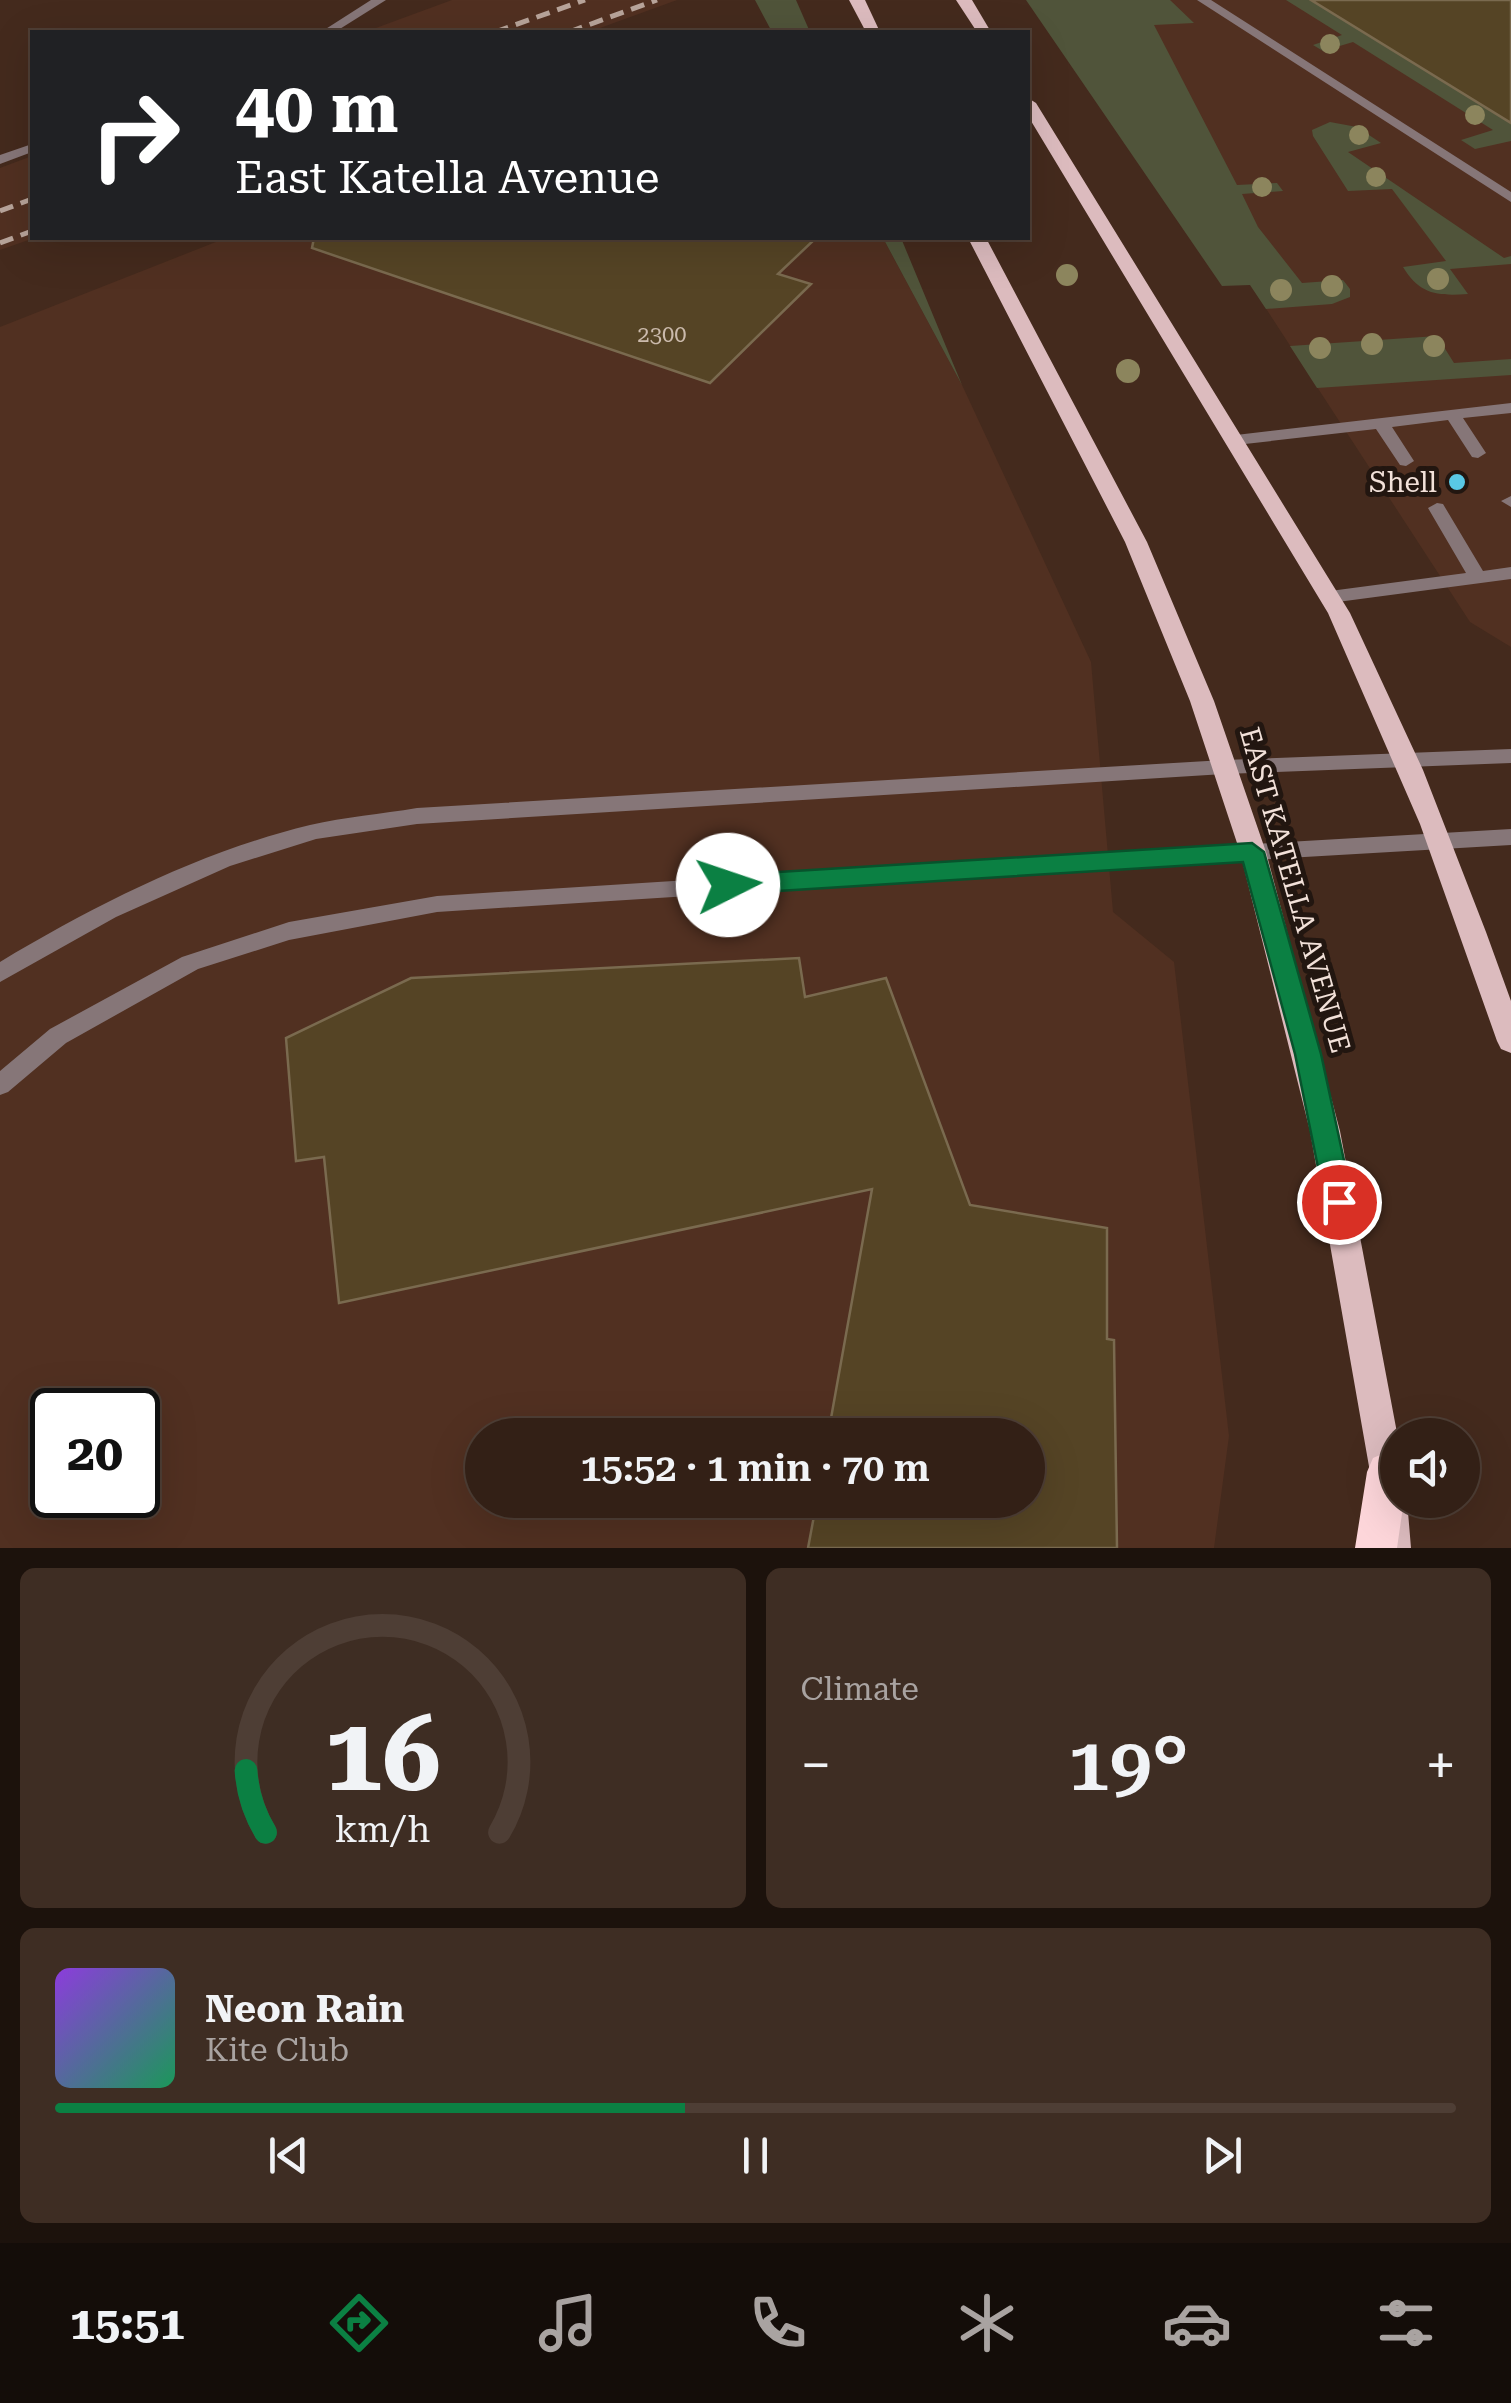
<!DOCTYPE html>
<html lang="en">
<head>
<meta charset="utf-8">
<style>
	:root { --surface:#332016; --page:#3e2d23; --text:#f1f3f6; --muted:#a9a3a1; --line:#4e3e35; --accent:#0b8043 }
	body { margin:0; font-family:"Roboto Serif",serif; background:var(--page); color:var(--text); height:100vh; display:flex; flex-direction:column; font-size:38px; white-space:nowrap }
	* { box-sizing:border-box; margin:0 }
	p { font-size:32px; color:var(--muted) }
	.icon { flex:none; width:55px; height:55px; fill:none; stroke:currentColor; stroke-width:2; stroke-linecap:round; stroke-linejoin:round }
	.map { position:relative; height:1548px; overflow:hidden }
	.side { display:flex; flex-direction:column; gap:20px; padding:20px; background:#1c120c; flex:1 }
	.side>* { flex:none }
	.guide { position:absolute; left:30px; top:30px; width:1000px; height:210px; border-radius:0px; box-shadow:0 10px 40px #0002,0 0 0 2px var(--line); background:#202124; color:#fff; overflow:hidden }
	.fabs { position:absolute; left:1380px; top:1418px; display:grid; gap:20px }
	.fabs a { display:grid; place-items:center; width:100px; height:100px; border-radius:50%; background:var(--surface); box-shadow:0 10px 40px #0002,0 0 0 2px var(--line); font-size:50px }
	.speed { position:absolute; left:30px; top:1388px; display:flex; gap:20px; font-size:50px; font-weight:700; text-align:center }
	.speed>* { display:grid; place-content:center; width:130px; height:130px; border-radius:50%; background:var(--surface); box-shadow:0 10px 40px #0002,0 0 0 2px var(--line); line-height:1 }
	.speed .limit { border:5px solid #111; border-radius:15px; background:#fff; color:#111 }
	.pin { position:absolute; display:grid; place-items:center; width:85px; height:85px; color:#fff; margin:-42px; border:5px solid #fff; border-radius:50%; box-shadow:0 2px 10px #0007 }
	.me { position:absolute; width:110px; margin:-55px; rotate:86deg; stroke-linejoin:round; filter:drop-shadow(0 0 8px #0008) }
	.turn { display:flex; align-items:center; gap:35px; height:210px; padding:0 40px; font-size:45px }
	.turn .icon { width:130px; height:130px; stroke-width:2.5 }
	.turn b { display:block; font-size:70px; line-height:85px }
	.big { font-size:75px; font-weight:600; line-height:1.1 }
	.side .tile { flex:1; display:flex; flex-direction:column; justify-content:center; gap:15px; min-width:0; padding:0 35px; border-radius:15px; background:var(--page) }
	.side .dial { align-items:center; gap:0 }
	.dial svg { height:260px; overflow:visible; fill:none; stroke:var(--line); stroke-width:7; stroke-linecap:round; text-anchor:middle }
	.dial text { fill:var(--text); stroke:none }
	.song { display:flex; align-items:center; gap:30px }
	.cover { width:120px; height:120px; border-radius:15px; background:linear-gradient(135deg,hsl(270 70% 55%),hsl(150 70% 35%)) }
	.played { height:10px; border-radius:5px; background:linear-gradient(90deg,var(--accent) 45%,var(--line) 45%) }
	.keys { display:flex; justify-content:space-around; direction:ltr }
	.heat { display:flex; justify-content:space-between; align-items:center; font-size:55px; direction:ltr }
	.side .tiles { flex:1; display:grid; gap:20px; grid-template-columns:1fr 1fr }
	.tile:last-child { grid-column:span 2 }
	.trip { position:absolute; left:465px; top:1418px; width:580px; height:100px; border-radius:50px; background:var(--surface); box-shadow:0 10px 40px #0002,0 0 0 2px var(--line); font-weight:600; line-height:100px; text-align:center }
	.menu { display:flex; height:160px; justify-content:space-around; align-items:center; background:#140d09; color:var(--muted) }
	.menu .icon { width:70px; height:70px }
	.menu .on { color:var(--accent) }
	.menu b { font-size:45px; color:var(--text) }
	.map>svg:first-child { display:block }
	.built { fill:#513021; fill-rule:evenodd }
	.green { fill:#50543a }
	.building { fill:#554425; stroke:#7a6a4f; stroke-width:2.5 }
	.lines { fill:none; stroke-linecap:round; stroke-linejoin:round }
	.service { fill:#867678; fill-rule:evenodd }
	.tertiary { fill:#867678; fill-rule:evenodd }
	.primary { fill:#dcbbbe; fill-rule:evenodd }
	.motorway { fill:#fdd6da; fill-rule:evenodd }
	.rail { stroke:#b8a49a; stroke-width:5; stroke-dasharray:14 8; stroke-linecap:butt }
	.tree { fill:#8c855d }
	.route { fill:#0b8043; stroke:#07532c; stroke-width:2.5 }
	.poi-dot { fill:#59c8e5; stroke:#221610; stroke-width:4 }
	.labels { text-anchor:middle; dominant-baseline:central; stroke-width:10; stroke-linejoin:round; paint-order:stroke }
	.number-label { font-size:22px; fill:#cbbaac }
	.poi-label { font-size:28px; fill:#f2e1d9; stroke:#221610; text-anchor:end }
	.street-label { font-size:28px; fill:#f2e1d9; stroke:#221610 }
</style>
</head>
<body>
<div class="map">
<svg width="1511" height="1548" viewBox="0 0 1511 1548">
	<rect width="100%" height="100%" fill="#442a1d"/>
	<path class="built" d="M452,0H677L589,32H365Z
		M1101,0H1511V647L1470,622L1250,284Z
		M32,156L34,238L0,250V168Z
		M226,238H883L962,385L1091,662L1113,912L1174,962L1229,1436L1214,1548H0V327ZM52,1410H138V1495H52ZM482,1435H1028V1500H482Z"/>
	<path class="green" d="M755,0H796L810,32H772Z
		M1026,0H1170L1194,23L1154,25L1237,185L1277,183L1283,191L1242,194L1258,227L1302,283L1343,280L1350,289V297L1332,304L1266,309L1250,285L1222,286Z
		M1286,0H1311L1511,123V141L1475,149L1461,140L1493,130L1353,42L1323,51L1313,45L1342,35Z
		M1330,122L1357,127L1381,143L1348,152L1504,258L1511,256V264L1450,269L1468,294C1438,296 1420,295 1403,267L1446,261L1392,189L1348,191L1313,136L1312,130Z
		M883,238H901L962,385Z
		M1437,336L1454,363L1511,359V375L1317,388L1290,346Z"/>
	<path class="building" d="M1311,0H1511V123Z
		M314,238H816L778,274L811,284L710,383L312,248Z
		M799,958L805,997L886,978L970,1205L1107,1228V1339L1114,1340L1117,1548H808L817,1500H1028V1435H828L872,1189L339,1303L324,1157L296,1161L286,1038L411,978Z"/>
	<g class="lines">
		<path class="service" d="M371,0H386L335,32H321Z
			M1197,0H1211L1511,192V202Z
			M32,144V152L0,164V155Z
			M1511,403V413L1463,418L1486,453L1478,458L1472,457L1448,420L1392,427L1414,461L1406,466L1400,465L1376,429L1236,445L1228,440L1236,435Z
			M1511,496V507L1501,501Z
			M1437,503L1443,504L1483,571L1511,567V579L1330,603L1324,601L1321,597L1324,593L1330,591L1466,573L1428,508Z
			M1224,760L1234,767L1224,774L417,824L316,839L230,866L116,917L0,982V962C97,904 200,852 310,825C345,817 381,814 417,808Z
			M1253,844L1260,846L1263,852L1260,858L1253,860L437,912L289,940L198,969L66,1043L8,1092L0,1095V1071L50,1029L182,957L289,922L437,896Z"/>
		<path class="tertiary" d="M1511,749V763L1224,774L1214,767L1224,760Z
			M1511,829V845L1253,860L1246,858L1243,852L1246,846L1253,844Z"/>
		<path class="primary" d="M849,0H865L880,32H866Z
			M956,0H972L991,32H977Z
			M1028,98L1036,103L1350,613L1423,770L1486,932L1511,1001V1053L1501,1049L1497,1041L1420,824L1328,613L1028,116Z
			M968,238H986L1147,542L1214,701L1266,852L1340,1131L1398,1438V1500H1407L1411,1548H1377L1370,1472L1310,1131L1240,852L1190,701L1125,542Z"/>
		<path class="motorway" d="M1387,1452L1398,1456V1500H1404L1397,1548H1355L1367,1472L1373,1458Z"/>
		<path class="rail" d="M495,32L585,0
			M569,32L657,0
			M0,211L32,199
			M0,243L32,231"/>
	</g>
	<g class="tree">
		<circle cx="1330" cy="44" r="10"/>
		<circle cx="1475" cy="115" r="10"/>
		<circle cx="1359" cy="135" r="10"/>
		<circle cx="1376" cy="177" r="10"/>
		<circle cx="1262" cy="187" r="10"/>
		<circle cx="1067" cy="275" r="11"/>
		<circle cx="1438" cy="279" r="11"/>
		<circle cx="1332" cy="286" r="11"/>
		<circle cx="1281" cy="290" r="11"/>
		<circle cx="1372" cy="344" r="11"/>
		<circle cx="1434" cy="346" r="11"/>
		<circle cx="1320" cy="348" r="11"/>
		<circle cx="1128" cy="371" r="12"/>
	</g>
	<path class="route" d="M1252,843L1264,852L1321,1054L1353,1202L1349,1211L1339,1215L1329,1211L1325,1202L1295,1054L1243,862L728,894L719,891L716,885L719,878L728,875Z"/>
	<circle class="poi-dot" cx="1457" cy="482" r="10"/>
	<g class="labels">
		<g class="number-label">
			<text x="662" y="334">2300</text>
		</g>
		<g class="poi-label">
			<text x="1437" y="482">Shell</text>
		</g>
		<g class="street-label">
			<text transform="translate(1295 890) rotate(74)">EAST KATELLA AVENUE</text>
		</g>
	</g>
</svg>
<div class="fabs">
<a><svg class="icon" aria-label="sound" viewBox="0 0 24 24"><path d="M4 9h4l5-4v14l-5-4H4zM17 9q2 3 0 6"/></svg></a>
</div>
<div class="speed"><div class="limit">20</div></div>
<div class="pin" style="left:1339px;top:1202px;background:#d93025"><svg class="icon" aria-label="arrive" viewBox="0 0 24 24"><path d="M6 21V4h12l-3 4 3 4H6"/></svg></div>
<svg class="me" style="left:728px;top:885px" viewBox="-20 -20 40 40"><circle r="19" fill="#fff"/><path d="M0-13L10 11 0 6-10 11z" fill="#0b8043"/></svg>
<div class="trip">15:52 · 1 min · 70 m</div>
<div class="guide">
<div class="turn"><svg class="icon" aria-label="right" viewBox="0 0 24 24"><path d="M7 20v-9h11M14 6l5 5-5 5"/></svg><div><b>40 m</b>East Katella Avenue</div></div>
</div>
</div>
<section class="side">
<div class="tiles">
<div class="tile dial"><svg viewBox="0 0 100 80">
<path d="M14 69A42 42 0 1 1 86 69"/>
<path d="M14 69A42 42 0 0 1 8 50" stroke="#0b8043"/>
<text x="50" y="56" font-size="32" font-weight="700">16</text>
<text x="50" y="72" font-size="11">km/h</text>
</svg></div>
<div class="tile"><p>Climate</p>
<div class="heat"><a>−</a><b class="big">19°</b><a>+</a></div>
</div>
<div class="tile">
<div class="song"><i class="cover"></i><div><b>Neon Rain</b><p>Kite Club</p></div></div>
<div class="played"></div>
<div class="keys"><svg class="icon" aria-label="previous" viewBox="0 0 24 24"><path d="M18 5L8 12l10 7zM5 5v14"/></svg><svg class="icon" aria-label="pause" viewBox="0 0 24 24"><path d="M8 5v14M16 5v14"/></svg><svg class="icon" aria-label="next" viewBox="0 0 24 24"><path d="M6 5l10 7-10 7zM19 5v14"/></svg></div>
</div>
</div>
</section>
<nav class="menu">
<b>15:51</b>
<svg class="icon on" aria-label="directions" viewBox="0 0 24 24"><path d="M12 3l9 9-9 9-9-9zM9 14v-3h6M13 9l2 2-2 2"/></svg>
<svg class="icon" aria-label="music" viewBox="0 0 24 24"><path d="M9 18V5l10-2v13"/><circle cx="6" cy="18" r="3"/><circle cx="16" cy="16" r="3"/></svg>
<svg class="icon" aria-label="phone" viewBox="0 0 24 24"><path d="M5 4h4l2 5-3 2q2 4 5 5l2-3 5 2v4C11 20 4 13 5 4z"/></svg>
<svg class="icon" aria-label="climate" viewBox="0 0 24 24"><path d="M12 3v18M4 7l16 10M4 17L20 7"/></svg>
<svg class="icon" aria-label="car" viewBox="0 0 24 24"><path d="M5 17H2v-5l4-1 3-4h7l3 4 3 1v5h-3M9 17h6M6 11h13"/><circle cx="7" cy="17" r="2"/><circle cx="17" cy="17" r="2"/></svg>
<svg class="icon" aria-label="filters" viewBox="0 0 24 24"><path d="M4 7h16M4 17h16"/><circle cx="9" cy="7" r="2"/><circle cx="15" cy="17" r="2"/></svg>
</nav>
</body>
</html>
